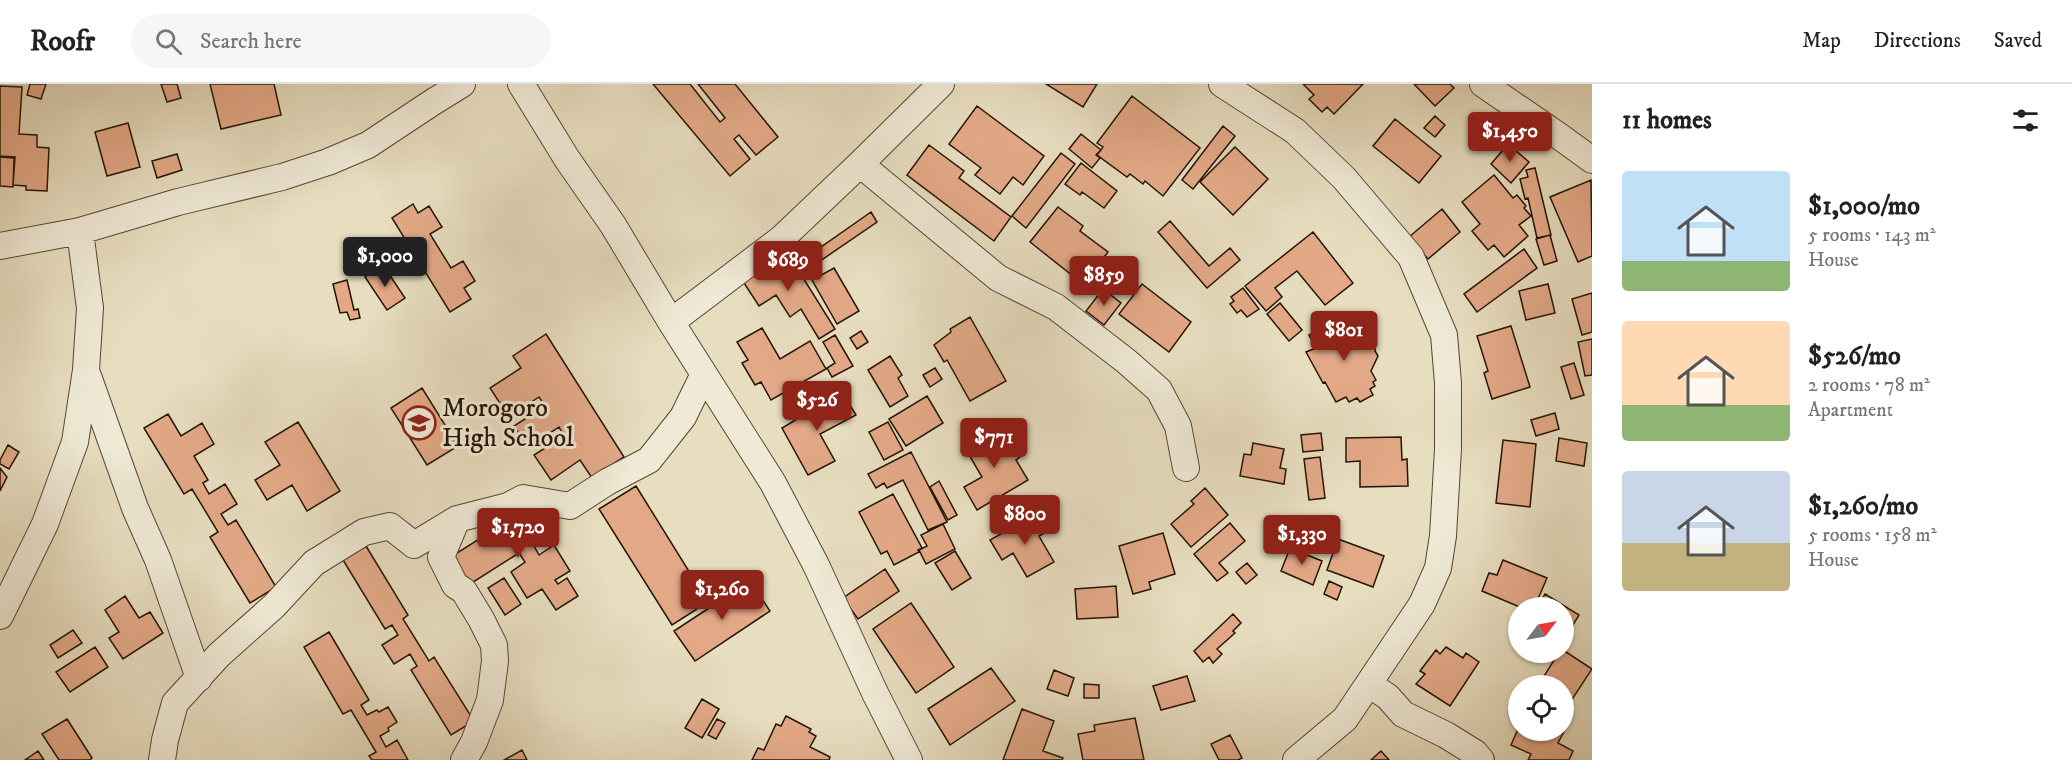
<!DOCTYPE html>
<html lang="en">
<head>
<meta charset="utf-8">
<style>
	body { margin:0; font-family:"IM FELL DW Pica",serif; background:#f6f6f6; color:#222; height:100vh; display:flex; flex-direction:column; font-size:22px; white-space:nowrap }
	* { box-sizing:border-box; margin:0 }
	p { font-size:20px; color:#767676 }
	.icon { flex:none; width:33px; height:33px; fill:none; stroke:currentColor; stroke-width:2; stroke-linecap:round; stroke-linejoin:round }
	.map { position:relative; flex:1; overflow:hidden }
	.drawer { display:flex; flex-direction:column; background:#fff; width:480px }
	.drawer>* { flex:none }
	.needle { width:39px; rotate:58deg }
	.fabs { position:absolute; left:1508px; top:513px; display:grid; gap:12px }
	.fabs a { display:grid; place-items:center; width:66px; height:66px; border-radius:50%; background:#fff; box-shadow:0 2px 4px #0004; font-size:30px }
	.price { position:absolute; translate:-50% -51px; padding:0 14px; border-radius:6px; background:#8f2418; color:#fff; font-size:20px; line-height:39px; filter:drop-shadow(0 2px 3px #0008) }
	.price::after { content:''; position:absolute; left:50%; top:36px; width:18px; height:14px; margin-left:-9px; background:inherit; clip-path:polygon(0 0,100% 0,50% 100%) }
	.price.selected { background:#222; color:#fff }
	ul { padding:0; list-style:none }
	li { display:flex; align-items:center; gap:18px; height:150px; padding:0 30px }
	li span { display:grid; place-items:center; flex:none; width:168px; height:120px; border-radius:6px; color:#555 }
	li>.icon { margin-inline-start:auto }
	span .icon { width:72px; height:72px; fill:#fffc; stroke-width:1 }
	li b { font-size:26px }
	h2 { display:flex; justify-content:space-between; align-items:center; height:72px; padding:0 30px; font-size:26px }
	header { display:flex; align-items:center; gap:36px; box-sizing:border-box; height:84px; padding:0 30px; background:#fff; border-bottom:2px solid #e0e0e0 }
	header strong { font-size:28px }
	nav { display:flex; gap:33px; margin-inline-start:auto; font-size:21px }
	.search { width:420px; height:54px; background:#f6f6f6; display:flex; align-items:center; gap:15px; box-sizing:border-box; padding:0 21px; border-radius:33px; color:#767676; font-size:22px }
	main { display:flex; flex:1; min-height:0 }
	.map>svg:first-child { display:block }
</style>
</head>
<body>
<header>
<strong>Roofr</strong>
<div class="search"><svg class="icon" aria-label="search" viewBox="0 0 24 24"><circle cx="10" cy="10" r="6"/><path d="M15 15l6 6"/></svg>Search here</div>
<nav><a>Map</a><a>Directions</a><a>Saved</a></nav>
</header>
<main>
<div class="map">
<svg width="1592" height="676" viewBox="0 0 1592 676">
	<rect width="100%" height="100%" fill="#e7ddbf"/>
	<filter id="stains"><feTurbulence type="fractalNoise" baseFrequency=".00333" numOctaves="4"/><feColorMatrix values="0 0 0 0 .2 0 0 0 0 .09 0 0 0 0 .02 0 0 0 .5 -.17"/></filter>
	<radialGradient id="worn" r=".72"><stop offset=".6" stop-color="#630" stop-opacity="0"/><stop offset="1" stop-color="#630" stop-opacity=".3"/></radialGradient>
	<path fill="#e3a987" stroke="#241304" stroke-width="1.5" d="M30,0H46L41,15L27,11Z
		M161,0H177L181,14L167,18Z
		M210,0H274L281,31L221,45Z
		M653,0H690L720,38L725,34L698,0H735L778,53L756,71L739,51L734,55L750,75L730,92Z
		M1046,0H1097L1083,23Z
		M1303,0H1363L1334,30L1327,23L1322,28L1309,15L1314,11Z
		M1414,0H1450L1454,4L1435,22Z
		M0,2L22,3L19,50L37,51V63L49,64L47,107L26,106V102L13,101L15,73L0,72Z
		M1132,12L1200,64L1163,112L1145,97L1143,100L1130,90L1127,93L1097,71L1103,63L1097,59Z
		M977,22L1044,72L1023,101L1013,93L1000,110L975,91L981,84L949,60Z
		M1435,32L1445,41L1435,53L1424,44Z
		M1395,35L1441,72L1419,99L1373,62Z
		M128,39L140,83L107,92L95,48Z
		M1223,42L1235,52L1193,105L1182,96Z
		M1081,50L1101,66L1096,71L1100,74L1092,84L1069,65Z
		M1508,60L1529,78L1511,99L1491,80Z
		M929,61L964,87L959,94L1011,133L994,157L907,91Z
		M1235,63L1268,95L1233,131L1200,98Z
		M1061,69L1075,80L1026,144L1012,132Z
		M177,70L182,86L157,94L152,77Z
		M0,73L14,74L13,103L0,102Z
		M1081,79L1117,107L1104,124L1082,108L1080,111L1065,100Z
		M1535,84L1551,151L1537,154L1528,114L1525,115L1520,95L1528,93L1526,86Z
		M1494,91L1513,114L1517,111L1526,122L1524,124L1531,132L1519,141L1528,152L1504,173L1494,161L1488,166L1472,147L1480,140L1462,118Z
		M1591,96L1592,172L1578,178L1550,113Z
		M413,120L418,129L429,122L442,143L430,150L451,184L463,177L475,197L464,204L471,215L450,228L392,134Z
		M1058,123L1083,142L1080,147L1108,168L1083,200L1030,158Z
		M1442,125L1460,148L1428,175L1409,153Z
		M871,128L877,138L807,186L801,177Z
		M1170,137L1209,182L1230,164L1240,176L1207,204L1158,148Z
		M1313,148L1353,199L1325,221L1297,187L1275,204L1282,213L1266,227L1245,202Z
		M1550,151L1557,177L1544,181L1536,155Z
		M1524,165L1537,184L1477,228L1464,210Z
		M787,168L835,245L819,255L801,225L790,233L776,211L759,222L742,196Z
		M383,181L405,214L387,226L365,193Z
		M834,184L859,227L837,240L812,196Z
		M347,196L354,226L358,225L360,234L350,236L347,228L340,229L333,200Z
		M1142,200L1191,238L1169,268L1119,230Z
		M1548,200L1555,229L1526,236L1519,207Z
		M1243,204L1259,225L1247,233L1241,226L1237,229L1230,220L1234,217L1231,213Z
		M1103,205L1121,219L1104,241L1086,227Z
		M1592,209V248L1582,251L1572,215Z
		M1280,219L1302,246L1289,257L1267,230Z
		M970,233L1006,297L970,317L947,276L944,278L934,261L951,248L950,245Z
		M1338,236L1343,244L1348,242L1353,250L1357,248L1371,253L1375,261V267L1378,272L1371,287L1376,296L1373,298L1375,302L1370,305L1373,311L1360,318L1357,314L1349,318L1346,313L1336,318L1325,298L1323,299L1306,268L1316,264L1309,251Z
		M1511,242L1530,303L1492,315L1484,289L1488,287L1477,252Z
		M762,244L780,275L810,257L826,285L771,316L761,298L755,301L742,279L748,276L737,258Z
		M861,247L868,258L857,265L850,254Z
		M546,250L624,373L592,394L580,376L551,396L534,371L564,352L559,343L528,363L514,342L545,322L539,313L509,333L490,304L521,284L513,272Z
		M835,251L853,282L832,293L827,284L835,279L823,258Z
		M1592,255V291L1585,292L1578,258Z
		M890,272L902,291L898,294L908,312L890,323L868,286Z
		M1574,279L1584,311L1571,315L1561,283Z
		M935,284L942,295L930,303L923,291Z
		M422,304L458,362L427,381L391,324Z
		M842,308L856,331L820,350L835,377L808,391L782,344Z
		M927,312L943,339L906,362L889,335Z
		M1555,329L1559,345L1536,352L1531,336Z
		M168,330L181,352L202,339L214,360L194,372L208,396L203,399L209,410L225,400L237,420L221,430L228,441L236,436L276,503L250,519L210,453L218,448L192,405L184,410L144,344Z
		M298,338L340,407L307,427L292,401L267,416L255,396L280,381L265,358Z
		M888,338L903,366L884,376L869,348Z
		M998,345L1006,358L1011,356L1021,372L1016,376L1028,396L977,426L964,403L982,393L965,364Z
		M1321,349L1323,366L1303,368L1301,351Z
		M1401,353L1402,376L1407,375L1408,402L1360,403V377L1346,378V354Z
		M1559,354L1587,359L1584,382L1556,377Z
		M1503,356L1536,360L1530,423L1496,419Z
		M1253,359L1284,365L1280,384L1286,385L1284,400L1240,392L1244,370L1251,371Z
		M8,361L19,368L9,385L0,380V376Z
		M911,368L947,438L928,446L903,396L887,404L884,399L876,404L868,390Z
		M1320,373L1325,414L1309,416L1304,375Z
		M0,384L7,393L0,407Z
		M939,397L957,431L948,436L930,403Z
		M636,402L708,518L672,541L599,425Z
		M1205,404L1228,431L1191,463L1171,440L1194,420L1191,417Z
		M893,410L922,464L918,466L919,468L894,481L887,467L881,470L859,428Z
		M530,423L547,451L533,460L539,471L554,461L570,487L555,496L558,500L567,494L578,512L556,526L542,505L527,514L511,488L525,478L519,469L467,502L449,474Z
		M1037,430L1047,448L1039,452L1054,478L1027,493L1013,469L1002,476L990,456Z
		M1230,439L1245,457L1219,479L1228,489L1217,497L1194,470Z
		M943,440L955,465L926,480L919,466L927,462L921,451Z
		M1163,449L1175,490L1149,498L1151,505L1133,510L1119,462Z
		M1338,455L1384,472L1373,503L1327,486Z
		M366,462L408,531L403,535L429,577L434,573L474,637L451,651L411,586L417,582L410,570L394,580L382,561L398,551L392,541L385,545L343,476Z
		M1290,464L1322,477L1313,501L1281,487Z
		M955,467L971,494L952,506L935,479Z
		M1503,476L1547,494L1534,524H1522L1482,507L1489,489L1497,491Z
		M1247,479L1257,491L1246,500L1236,488Z
		M885,485L899,507L858,535L843,514Z
		M504,494L521,520L505,531L488,504Z
		M750,497L770,527L695,577L674,547Z
		M1329,497L1342,503L1337,516L1324,510Z
		M1116,502L1118,533L1077,535L1075,505Z
		M1545,510L1579,531L1573,541L1563,535V524H1537Z
		M125,512L139,534L150,528L163,549L123,575L109,554L119,548L105,526Z
		M911,519L954,583L916,609L873,545Z
		M1233,530L1241,539L1233,547L1235,549L1217,565L1222,570L1213,579L1209,573L1203,578L1194,567Z
		M73,546L82,559L58,574L50,561Z
		M329,548L369,616L361,621L367,631L377,626L379,628L388,623L397,638L388,644L389,647L380,652L386,663L397,656L408,676H372L369,672L376,668L351,626L343,630L304,563Z
		M95,563L108,583L70,608L56,588Z
		M1446,563L1463,574L1466,569L1479,578L1450,622L1416,600L1425,590L1420,587L1436,566L1440,570Z
		M1563,566L1592,585L1571,617L1563,612V602H1548L1541,597L1559,568H1563Z
		M991,584L1015,617L950,661L928,625Z
		M1054,586L1074,594L1068,612L1047,605Z
		M1187,592L1195,617L1161,626L1153,602Z
		M1084,600L1099,601V614H1084Z
		M702,615L719,625L702,654L685,644Z
		M1022,625L1054,637L1043,667L1063,674L1062,676H1003Z
		M1563,630L1571,634L1558,659L1573,667L1569,676H1528L1531,670L1511,661L1518,645L1563,646Z
		M786,632L811,645L809,648L816,652L810,663L830,673L829,676H752L758,664L764,666L776,640L781,642Z
		M1135,634L1144,676H1083L1078,650L1095,647L1094,641Z
		M67,635L92,674L90,676H59L42,650Z
		M717,635L725,639L716,655L708,651Z
		M1230,651L1242,674L1238,676H1219L1211,660Z
		M522,666L527,676H504Z
		M38,667L44,676H25Z
		M1381,667L1389,676H1371Z"/>
	<g fill="none" stroke-linecap="round" stroke-linejoin="round">
		<defs>
			<path id="minor" d="M521,0L567,75L613,141L671,238L773,399L816,481L875,609L909,676
				M1222,0L1295,47L1344,94L1411,173L1444,251L1448,299V365L1443,452L1438,484L1422,520L1345,635L1296,676
				M1483,0L1559,52L1592,76
				M860,80L998,194L1056,223L1126,277L1159,306L1178,342L1186,384
				M0,162L80,147L178,118L282,93L328,78L368,61L433,18L462,0
				M671,238L781,155L860,80L941,0
				M88,292L135,424L158,476L199,594
				M457,435L441,473L455,501L464,507L481,535L494,561L495,577L490,616L474,658L464,676
				M0,532L45,440L75,358L86,286L90,224L80,147
				M1369,600L1388,613L1403,630L1446,651L1475,669L1481,676
				M162,676L165,656L175,619L219,571L274,522L314,479L364,448L390,442L414,461L457,435L508,422L523,414L570,422L607,398L649,376L683,333L704,290"/>
		</defs>
		<use href="#minor" stroke="#554633" stroke-width="28"/>
		<use href="#minor" stroke="#efe9d5" stroke-width="26"/>
	</g>
	<defs>
		<symbol id="school-ring" viewBox="-11 -11 22 22"><circle r="9.5" fill="#efe9d5" stroke="#8f2418" stroke-width="1.5"/><path d="M0-5L7-2L0 1L-7-2ZM-4 1L0 2.5L4 1V4Q0 6-4 4Z" fill="#8f2418"/></symbol>
	</defs>
	<g fill-rule="evenodd">
		<use href="#school-ring" x="400" y="320" width="38" height="38"/>
	</g>
	<g text-anchor="middle" dominant-baseline="central" stroke-width="6" stroke-linejoin="round" paint-order="stroke">
		<g font-size="26" fill="#241304" stroke="#efe9d5" text-anchor="start">
			<text x="442" y="324">Morogoro<tspan x="442" dy="30">High School</tspan></text>
		</g>
	</g>
	<rect width="100%" height="100%" filter="url(#stains)"/>
	<rect width="100%" height="100%" fill="url(#worn)"/>
</svg>
<div class="fabs">
<a><svg class="needle" viewBox="-14 -14 28 28"><path d="M0-13l5 13h-10z" fill="#e53935"/><path d="M0 13l5-13h-10z" fill="#767676"/></svg></a>
<a><svg class="icon" aria-label="locate" viewBox="0 0 24 24"><circle cx="12" cy="12" r="6"/><path d="M12 2v4M12 18v4M2 12h4M18 12h4"/></svg></a>
</div>
<b class="price" style="left:1510px;top:79px">$1,450</b>
<b class="price selected" style="left:385px;top:204px">$1,000</b>
<b class="price" style="left:788px;top:208px">$689</b>
<b class="price" style="left:1104px;top:223px">$859</b>
<b class="price" style="left:1344px;top:278px">$801</b>
<b class="price" style="left:817px;top:348px">$526</b>
<b class="price" style="left:994px;top:385px">$771</b>
<b class="price" style="left:1025px;top:462px">$800</b>
<b class="price" style="left:518px;top:475px">$1,720</b>
<b class="price" style="left:1302px;top:482px">$1,330</b>
<b class="price" style="left:722px;top:537px">$1,260</b>
</div>
<section class="drawer">
<h2>11 homes<svg class="icon" aria-label="filters" viewBox="0 0 24 24"><path d="M4 7h16M4 17h16"/><circle cx="9" cy="7" r="2"/><circle cx="15" cy="17" r="2"/></svg></h2>
<ul>
<li><span style="background:linear-gradient(#bfe0f5 75%,#8fb573 0)"><svg class="icon" aria-label="home" viewBox="0 0 24 24"><path d="M3 11l9-7 9 7M6 9v11h12V9"/></svg></span><div><b>$1,000/mo</b><p>5 rooms · 143 m²</p><p>House</p></div></li>
<li><span style="background:linear-gradient(#ffd9b3 70%,#8fb573 0)"><svg class="icon" aria-label="home" viewBox="0 0 24 24"><path d="M3 11l9-7 9 7M6 9v11h12V9"/></svg></span><div><b>$526/mo</b><p>2 rooms · 78 m²</p><p>Apartment</p></div></li>
<li><span style="background:linear-gradient(#c9d6e8 60%,#c2b280 0)"><svg class="icon" aria-label="home" viewBox="0 0 24 24"><path d="M3 11l9-7 9 7M6 9v11h12V9"/></svg></span><div><b>$1,260/mo</b><p>5 rooms · 158 m²</p><p>House</p></div></li>
</ul>
</section>
</main>
</body>
</html>
